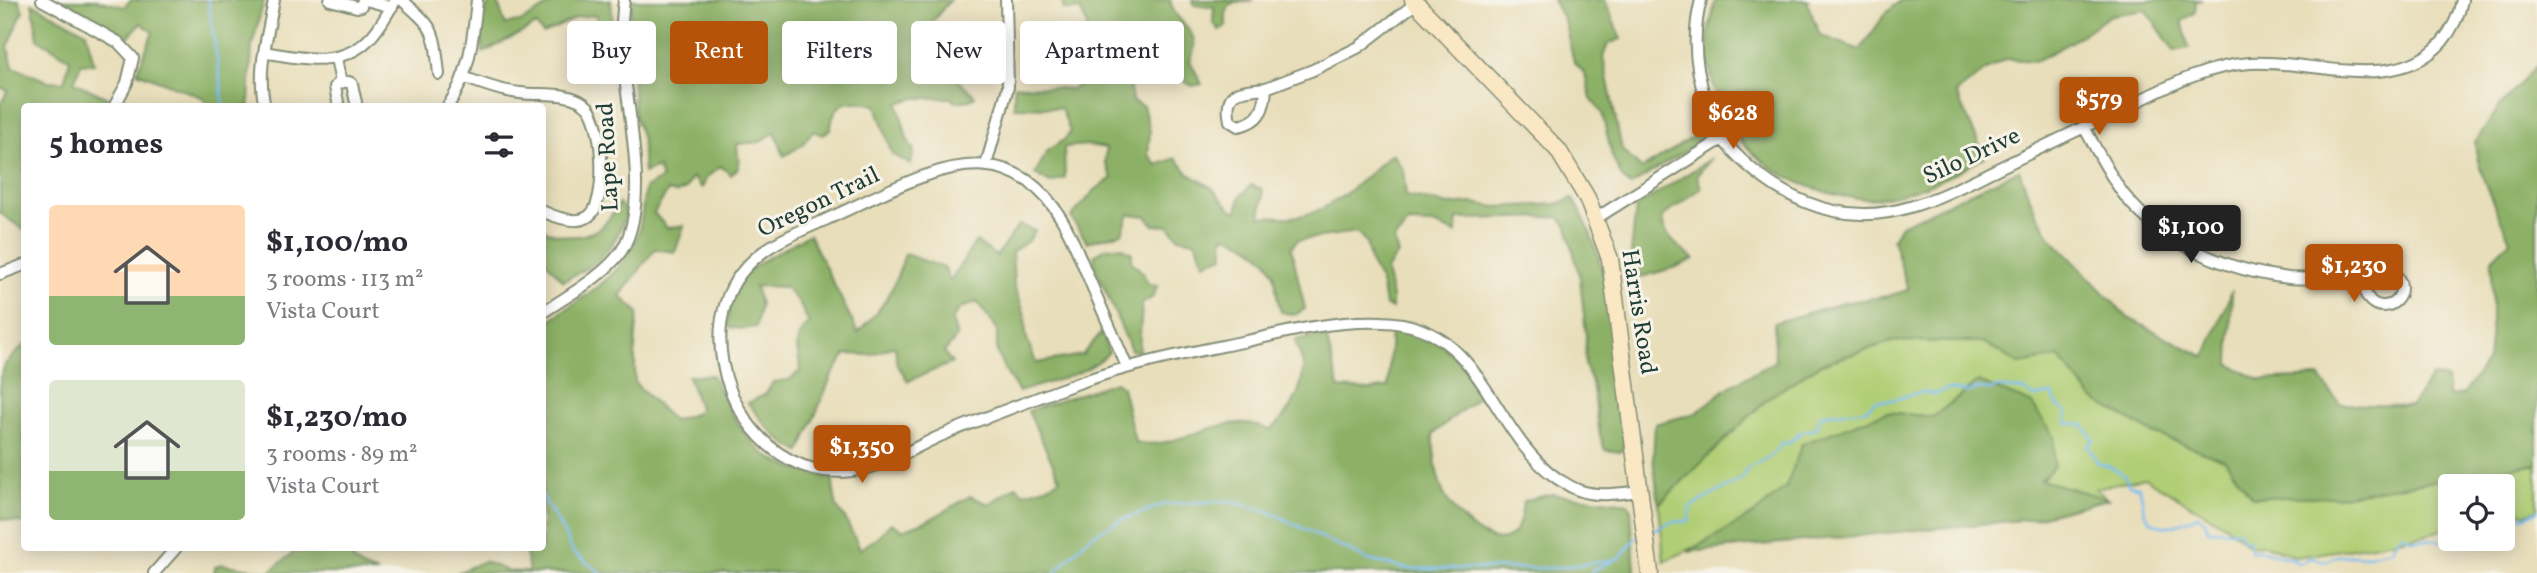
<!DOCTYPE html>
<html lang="en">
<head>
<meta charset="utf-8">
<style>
	body { margin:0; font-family:Vollkorn,serif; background:#f7f7f7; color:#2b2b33; height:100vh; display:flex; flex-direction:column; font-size:26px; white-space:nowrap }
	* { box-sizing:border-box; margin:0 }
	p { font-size:23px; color:#7c7c81 }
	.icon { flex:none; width:38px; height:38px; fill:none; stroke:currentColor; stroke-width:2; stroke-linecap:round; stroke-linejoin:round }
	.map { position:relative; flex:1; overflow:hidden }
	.sheet { position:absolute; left:21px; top:103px; width:525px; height:448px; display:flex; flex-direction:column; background:#fff; border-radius:7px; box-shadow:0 4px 18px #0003 }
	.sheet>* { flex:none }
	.guide { position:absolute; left:567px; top:21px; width:665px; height:63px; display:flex; gap:14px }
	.controls { position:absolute; left:2438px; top:474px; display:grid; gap:14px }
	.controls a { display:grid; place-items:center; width:77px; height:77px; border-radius:7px; background:#fff; box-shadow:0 4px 18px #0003; font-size:35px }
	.price { position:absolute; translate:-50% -60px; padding:0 16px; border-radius:7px; background:#b45309; color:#fff; font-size:23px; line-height:46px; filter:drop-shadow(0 2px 4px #0008) }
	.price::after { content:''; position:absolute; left:50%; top:42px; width:21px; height:16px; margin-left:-10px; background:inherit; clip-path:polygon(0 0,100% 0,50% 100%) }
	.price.active { background:#222; color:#fff }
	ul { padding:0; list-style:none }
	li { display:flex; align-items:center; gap:21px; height:175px; padding:0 28px }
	li span { display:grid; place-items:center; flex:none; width:196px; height:140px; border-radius:7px; color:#555 }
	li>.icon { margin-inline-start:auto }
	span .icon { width:84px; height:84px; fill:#fffc; stroke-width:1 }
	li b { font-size:30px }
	h2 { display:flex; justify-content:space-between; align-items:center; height:84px; padding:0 28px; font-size:30px }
	.tag { padding:0 24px; border-radius:7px; background:#fff; box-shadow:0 4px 18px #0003; font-size:24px; line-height:63px }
	.tag.active { background:#b45309; color:#fff }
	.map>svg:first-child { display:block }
</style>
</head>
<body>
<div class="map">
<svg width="2537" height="573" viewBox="0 0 2537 573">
	<rect width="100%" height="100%" fill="#f7f3e8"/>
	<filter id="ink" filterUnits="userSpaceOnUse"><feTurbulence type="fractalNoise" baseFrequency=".0143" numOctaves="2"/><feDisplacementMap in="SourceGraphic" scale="14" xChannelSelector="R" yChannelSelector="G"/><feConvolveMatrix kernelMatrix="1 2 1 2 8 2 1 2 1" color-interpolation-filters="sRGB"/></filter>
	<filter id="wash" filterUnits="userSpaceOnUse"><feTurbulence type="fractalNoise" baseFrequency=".00686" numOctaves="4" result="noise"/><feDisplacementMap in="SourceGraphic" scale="28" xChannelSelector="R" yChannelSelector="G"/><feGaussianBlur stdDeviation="1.57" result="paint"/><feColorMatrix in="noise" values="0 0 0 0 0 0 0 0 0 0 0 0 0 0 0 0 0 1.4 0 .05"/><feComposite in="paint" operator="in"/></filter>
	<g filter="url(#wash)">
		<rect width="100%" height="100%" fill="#e8deba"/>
		<path fill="#b0ce74" stroke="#688654" stroke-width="2" d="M1894,341L1983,342L2019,364L2059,357L2093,399L2153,433L2225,460L2252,497L2537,465V510L2525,514L2513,507H2505L2503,510L2502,486H2450V527L2428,534L2378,544L2297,557L2265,545L2250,546L2226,526L2145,478L2095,488L2108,499L2041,480L1978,382L1933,417L1887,412L1802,444C1797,457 1793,474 1786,486C1772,510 1691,550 1664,561L1659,504L1768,398L1821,364Z"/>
		<path fill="#8cb166" stroke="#56774d" stroke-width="2" d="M0,0H19L23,11L8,47L13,67L47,81L64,82L70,59L38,39L32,3L86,32L94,63L81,64L74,82L126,107H24V230L0,213V104L8,91L0,87Z
			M57,0H97L124,7L131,0H264L252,46L249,103L251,107H206L204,98L137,72L153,32L141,23L126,39Z
			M490,0L498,3L505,24L520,22L559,0H611L615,60C597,52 599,31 596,15L578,17L543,34L536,25L483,53L480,25Z
			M632,0H950L932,22L935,36L947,41C942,79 953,72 975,96L970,100L956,102L951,98H915L898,103L907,139L914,150L911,165L892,154L876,105C852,99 833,99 831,128L823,135L813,131L802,145L784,156L775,132L760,142L737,144L739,167L731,175L721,166L707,177L702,188L692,177L686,189L676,193L668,191L654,213L667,228L684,226L675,252L655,249L620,296L638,312L635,347V383L673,421L697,413L699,408L688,376L712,375C724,399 737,427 756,446C774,466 806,472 832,477L836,506L845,518L860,549L877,538L891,523L903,530L931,519L970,496L989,504L1016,486L1024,493L1046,487L1060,479L1028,411L1115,382L1122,387L1135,442C1170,451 1207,422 1244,423C1253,423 1263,428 1271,430C1289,413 1303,393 1303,367C1303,358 1297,348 1295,340L1320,335L1327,340L1339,388L1371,390L1388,387L1391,331C1398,331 1407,330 1414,331C1446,339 1465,368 1482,394L1433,434C1434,454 1436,481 1446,498C1469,535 1519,568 1523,501L1552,494L1628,503L1631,510L1635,573H457L484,561L508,571L529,572L525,548H542L543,325C577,299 621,280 637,237C642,224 643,203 645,188L662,178L657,167L644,173L642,140L634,113L631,51L636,36L630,21Z
			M1064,0H1170C1176,28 1205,28 1190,61L1202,84L1192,86L1175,75L1148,49L1135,56L1127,66L1132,101L1143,106L1150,131L1148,155L1157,165L1176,158L1188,173L1212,188L1230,208L1237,212L1240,197L1251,185L1262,189L1263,197L1260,217C1271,215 1281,218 1292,217C1332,214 1363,178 1392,153L1403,170L1406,196L1449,205L1473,203L1496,207L1557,204L1573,198C1617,271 1615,362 1625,445L1621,452L1605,450L1600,435L1592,382L1585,366L1586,335L1580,278L1567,226L1559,217L1457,219L1456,233L1433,224L1408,223L1394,240L1398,254L1386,270L1392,298V309L1385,305L1381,282L1371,264L1366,242L1357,232L1298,240L1291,247L1305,309L1295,315L1281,312C1276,299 1277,287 1274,274C1270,257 1239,236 1223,236L1224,256L1204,263L1196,241L1179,238L1169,226L1154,225L1146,216L1129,214L1122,233L1087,242L1071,217L1095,190L1112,178L1105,162L1106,148L1088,145L1064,147L1065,178L1050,183L1035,174L1048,150L1064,140L1070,132L1061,108L1014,107V85L1071,89L1088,81L1087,68L1071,49L1088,26L1080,10H1064L1062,2Z
			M1192,0H1253L1230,4L1226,14V26L1219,30L1213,22L1214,7L1194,5Z
			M1553,0H1605L1621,39L1608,44L1603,57L1622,150L1642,169L1702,131L1707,137L1630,186L1621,176L1612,156L1602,113L1591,99L1585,74L1574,62L1564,20Z
			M1716,0H1809L1807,2L1820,35L1860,50L1886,13L1901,0H2202L2196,1L2195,12L2182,21L2189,48L2174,51L2146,10L2111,15L2069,43L2036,61L2006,59L1986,70L1956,93L1985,157C1954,174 1922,191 1886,197C1861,202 1836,196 1813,188C1758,169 1721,131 1711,74C1710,65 1706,56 1707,47C1708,31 1712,15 1716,0Z
			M2537,65V464L2336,497H2252L2225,460L2153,433L2093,399L2059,357L2019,364L1983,342L1894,341L1821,364L1768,398L1659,504L1653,459L1655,424L1696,413L1727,388L1775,361L1774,323L1842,303L1888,296L1908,290L1893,239L1901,225L2019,170L2036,213L2053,240L2128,318L2205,357L2232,290L2229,364L2260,380L2319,377L2340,404L2411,406L2432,376L2447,379L2448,396L2463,394L2488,359L2492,320V259L2510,241C2497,209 2478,177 2475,142L2500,106Z
			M1712,158L1697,175L1701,188L1662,217C1662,236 1680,248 1694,259L1676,267L1638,278L1629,271L1636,207Z
			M619,203L627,213C610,255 603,260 563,281L543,258V229C562,239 591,240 606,222C611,217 615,210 619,203Z
			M1019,225L1035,231L1029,240L1012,252L1014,285L1025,315L1026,336L1036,363L1082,355L1101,333L1109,352C1087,376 1049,381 1019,392L1004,369L997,352V329L977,302L959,309L952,320L957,337L944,352L952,363L908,381L897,364L895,346L870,355L846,354L831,377L800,452C776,441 764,423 748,403L766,394L773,382L789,380L801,370C797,351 792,337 809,323L799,303L786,287L755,286L760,305L756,327L740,329L728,327C728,312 731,292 740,279C749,266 793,244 809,234L858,333C886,304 893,292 905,254L945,268L950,281L976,241L996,256Z
			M1122,247L1132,253L1131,261L1143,273L1148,284L1157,286L1153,297L1142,304L1139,352L1131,350L1095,267L1094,255L1106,248Z
			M24,345V523L0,519V377L6,363Z
			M1978,382L2031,403L2054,436V466L2041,480L2108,499L2032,519L1688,552L1757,512L1786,487L1802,444L1887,412L1933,417Z
			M295,548H361L352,560L364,568L378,573H214L215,567L221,564L269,572L293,553Z"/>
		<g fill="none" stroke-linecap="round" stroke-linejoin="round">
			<path stroke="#7cbdf1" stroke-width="2.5" d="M208,0L224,107
				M542,496L559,524L573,552L601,573
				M2502,522L2506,521L2511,511L2518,509L2521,518L2537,511
				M1653,530L1671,522L1689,521L1690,507L1743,478L1748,468L1766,459L1778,449L1781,443H1789L1801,432L1815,429L1821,415L1867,409L1875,401L1892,400L1921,392L1935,394L1948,389L1969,392L1977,389L1991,390L1996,387L2024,390L2034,397L2053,394L2057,405L2066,412L2067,423L2083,425L2094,440L2088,446L2098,463C2112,468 2124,470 2129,485L2139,487C2143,497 2142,509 2146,515C2157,536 2183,522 2198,516L2205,521L2209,530L2239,531L2242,539L2249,540L2251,552C2268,548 2277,558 2292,558L2297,563L2304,562L2308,558L2328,561C2341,550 2355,560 2369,555C2378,552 2382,552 2392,550L2397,539L2403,534L2412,540L2427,539L2443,542L2450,533
				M1619,559L1637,537
				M1055,573L1089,537L1121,520L1165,504L1229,501L1270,512L1368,560L1408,569L1556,568L1619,559
				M1592,573V570L1613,561"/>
		</g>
	</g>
	<g filter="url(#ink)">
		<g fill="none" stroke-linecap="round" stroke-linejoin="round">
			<defs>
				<path id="street" d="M42,0L118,42L133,58L127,83L114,107
					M330,0L357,7L361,6L363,0
					M366,0L392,7
					M402,0C436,30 434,29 439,74
					M264,52C298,58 340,68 368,40C380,29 387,13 396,0
					M336,58L341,83
					M463,77C482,84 501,91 520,93C541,96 572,90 588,107C603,124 608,202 589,216C577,225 555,217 542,211
					M1266,88L1313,70L1359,47L1416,3
					M1266,88C1265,109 1260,122 1238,126L1230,121C1223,89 1240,91 1266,88Z
					M265,107C256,70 268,36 274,0
					M339,107L335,87C338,82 348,80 352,84L357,107
					M447,107C470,76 473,37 477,0
					M2084,127C2097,150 2109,175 2125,196C2164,244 2228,271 2289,278C2315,280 2342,276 2369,278
					M1722,139C1769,194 1836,230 1910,207C1940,198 1968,183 1997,169C2041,148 2086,126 2130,105C2169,86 2206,66 2250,63C2310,59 2396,95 2442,42C2452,30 2459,16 2462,0
					M986,165L1008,87L1006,0
					M1595,219L1722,139C1700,95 1688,49 1701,0
					M2365 288a18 18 0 1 1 36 0a18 18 0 1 1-36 0Z
					M0,274L24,265
					M542,313C567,296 606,275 622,250C652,201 625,104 622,48C621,32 622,16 624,0
					M1127,367C1115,338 1102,310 1090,281C1074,244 1062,206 1028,181C1017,174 1002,167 988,166C941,160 879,196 836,215C813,226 787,235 767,249C747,263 733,279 726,302C701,379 762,482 851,471C882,468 910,450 938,437C956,429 974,422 993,415C1038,398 1084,379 1130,367C1168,356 1208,349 1247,341C1290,331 1337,320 1382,322C1484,324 1488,431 1558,479C1565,483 1573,489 1581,491C1599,497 1622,493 1640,491
					M154,573L176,548"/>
				<path id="secondary" d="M1413,0L1558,150L1587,198L1610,259L1650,573"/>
			</defs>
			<use href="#street" stroke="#848e77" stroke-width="14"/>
			<use href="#secondary" stroke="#848e77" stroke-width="19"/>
			<use href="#street" stroke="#fff" stroke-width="10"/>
			<use href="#secondary" stroke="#fae7c3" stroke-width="16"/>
		</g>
	</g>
	<g text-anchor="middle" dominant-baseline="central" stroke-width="6" stroke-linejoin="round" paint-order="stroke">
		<g font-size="24" fill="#1f3d34" stroke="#f7f3e8">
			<text transform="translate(609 157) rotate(-93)">Lape Road</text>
			<text transform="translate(1972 157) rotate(-25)">Silo Drive</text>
			<text transform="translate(819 203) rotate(-26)">Oregon Trail</text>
			<text transform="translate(1638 312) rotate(81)">Harris Road</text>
		</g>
	</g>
</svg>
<div class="controls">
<a><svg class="icon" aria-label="locate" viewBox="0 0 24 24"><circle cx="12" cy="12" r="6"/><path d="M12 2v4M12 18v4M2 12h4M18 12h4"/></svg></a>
</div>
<b class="price" style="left:2099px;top:137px">$579</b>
<b class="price" style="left:1733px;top:151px">$628</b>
<b class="price active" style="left:2191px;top:265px">$1,100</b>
<b class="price" style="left:2354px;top:304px">$1,230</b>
<b class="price" style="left:862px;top:485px">$1,350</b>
<div class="guide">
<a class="tag">Buy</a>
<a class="tag active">Rent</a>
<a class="tag">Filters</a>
<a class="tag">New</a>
<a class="tag">Apartment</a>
</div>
<section class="sheet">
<h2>5 homes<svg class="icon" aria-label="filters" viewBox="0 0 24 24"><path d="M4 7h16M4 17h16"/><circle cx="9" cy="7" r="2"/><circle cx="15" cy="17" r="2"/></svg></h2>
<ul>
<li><span style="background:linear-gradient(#ffd9b3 65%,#8fb573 0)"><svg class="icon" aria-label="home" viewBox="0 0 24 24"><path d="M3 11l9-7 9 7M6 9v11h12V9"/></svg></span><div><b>$1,100/mo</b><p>3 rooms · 113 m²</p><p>Vista Court</p></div></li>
<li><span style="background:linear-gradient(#dfe7d0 65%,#8fb573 0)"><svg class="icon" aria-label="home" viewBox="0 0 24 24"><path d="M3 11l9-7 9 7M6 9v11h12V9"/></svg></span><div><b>$1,230/mo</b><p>3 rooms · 89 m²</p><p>Vista Court</p></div></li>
</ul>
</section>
</div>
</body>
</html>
